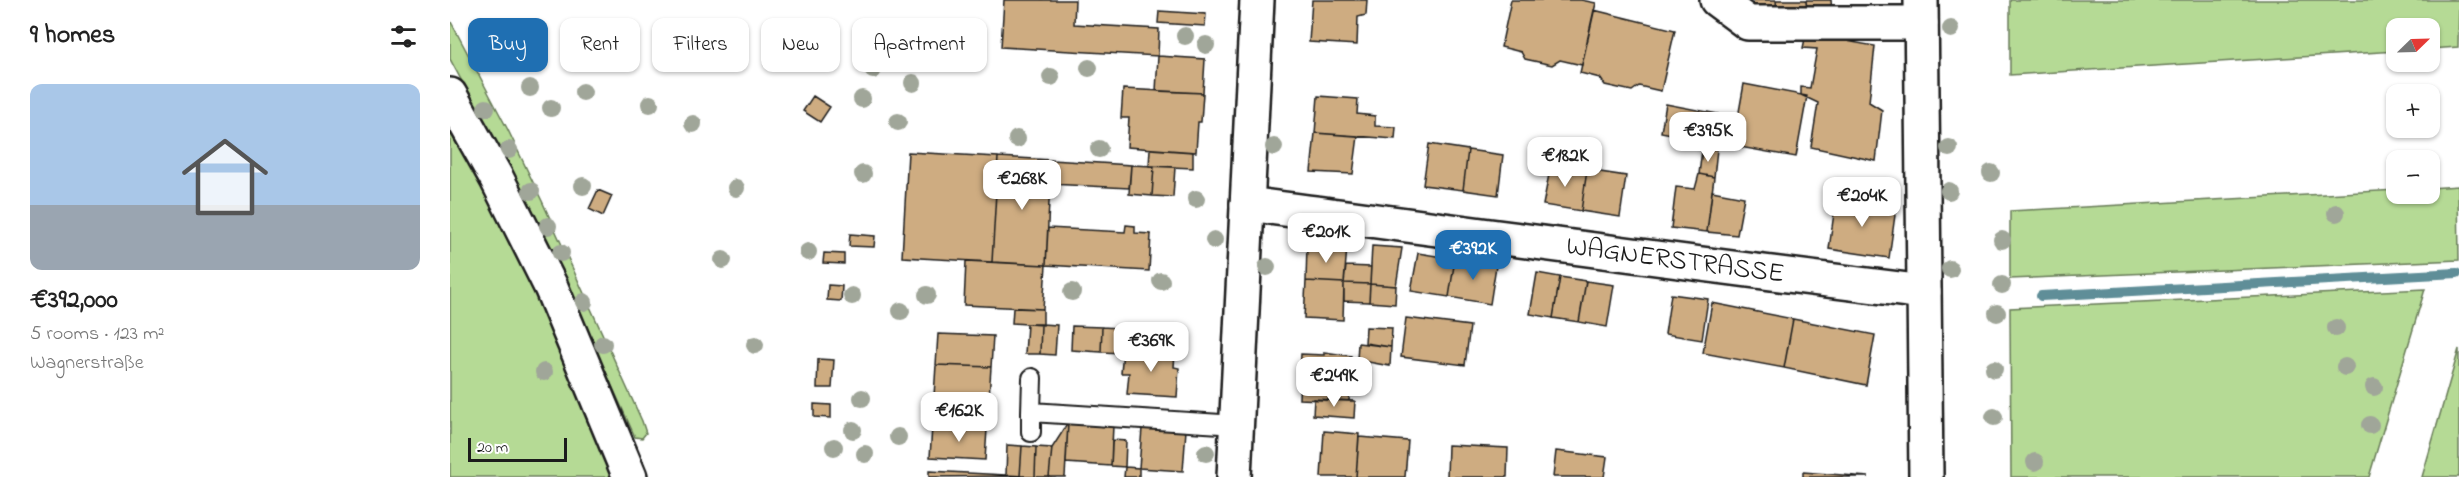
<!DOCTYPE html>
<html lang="en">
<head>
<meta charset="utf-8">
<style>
	body { margin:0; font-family:"Indie Flower",sans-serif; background:#f6f6f6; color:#222; height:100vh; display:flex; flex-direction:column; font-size:22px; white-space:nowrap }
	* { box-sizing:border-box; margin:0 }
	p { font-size:20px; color:#767676 }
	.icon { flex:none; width:33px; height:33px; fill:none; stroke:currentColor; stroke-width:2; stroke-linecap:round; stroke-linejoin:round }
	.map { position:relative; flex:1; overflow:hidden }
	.side { display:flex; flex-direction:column; background:#fff; width:450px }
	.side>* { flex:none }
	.hud { position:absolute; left:18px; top:18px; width:570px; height:54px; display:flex; gap:12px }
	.needle { width:39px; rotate:67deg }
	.controls { position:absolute; left:1936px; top:18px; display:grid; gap:12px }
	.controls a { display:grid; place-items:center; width:54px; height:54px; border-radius:12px; background:#fff; box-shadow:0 2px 4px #0004; font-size:30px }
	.scale { position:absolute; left:18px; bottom:15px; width:99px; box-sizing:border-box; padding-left:6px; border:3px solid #1c1c1c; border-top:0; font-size:16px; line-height:21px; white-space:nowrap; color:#1c1c1c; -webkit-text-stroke:4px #fff; paint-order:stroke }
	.price { position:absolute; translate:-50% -51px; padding:0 14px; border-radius:12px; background:#fff; color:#222; font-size:20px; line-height:39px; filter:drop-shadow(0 2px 3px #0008) }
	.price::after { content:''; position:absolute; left:50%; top:36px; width:18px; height:14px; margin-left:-9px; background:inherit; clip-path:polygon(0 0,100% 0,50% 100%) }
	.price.active { background:#1f6fb2; color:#fff }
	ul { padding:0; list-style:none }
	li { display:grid; align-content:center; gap:12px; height:318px; padding:0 30px }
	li+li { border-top:2px solid #e0e0e0 }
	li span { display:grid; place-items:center; height:186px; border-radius:12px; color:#555 }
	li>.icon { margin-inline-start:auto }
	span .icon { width:108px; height:108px; fill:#fffc; stroke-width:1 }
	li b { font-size:26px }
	h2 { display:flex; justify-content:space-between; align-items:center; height:72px; padding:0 30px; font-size:26px }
	.chip { padding:0 21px; border-radius:12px; background:#fff; box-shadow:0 2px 4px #0004; font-size:21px; line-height:54px }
	.chip.active { background:#1f6fb2; color:#fff }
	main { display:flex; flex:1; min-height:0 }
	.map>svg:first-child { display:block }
</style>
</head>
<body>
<main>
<section class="side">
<h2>9 homes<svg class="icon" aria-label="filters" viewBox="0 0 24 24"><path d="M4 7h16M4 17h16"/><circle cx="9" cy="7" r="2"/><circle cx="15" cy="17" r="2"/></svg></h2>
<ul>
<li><span style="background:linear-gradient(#a9c7e8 65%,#9aa5b1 0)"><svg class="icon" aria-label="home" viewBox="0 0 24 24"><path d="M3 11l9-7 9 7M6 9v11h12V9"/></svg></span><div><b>€392,000</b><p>5 rooms · 123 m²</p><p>Wagnerstraße</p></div></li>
</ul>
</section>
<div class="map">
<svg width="2009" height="477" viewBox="0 0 2009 477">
	<rect width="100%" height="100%" fill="#fff"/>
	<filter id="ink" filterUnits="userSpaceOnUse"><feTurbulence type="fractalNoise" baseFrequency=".0167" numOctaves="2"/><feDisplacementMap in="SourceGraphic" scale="12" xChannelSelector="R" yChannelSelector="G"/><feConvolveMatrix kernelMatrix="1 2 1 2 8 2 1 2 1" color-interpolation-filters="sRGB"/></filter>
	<g filter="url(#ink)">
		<path fill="#b5da95" stroke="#687b58" stroke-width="1.5" d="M1560,0H2009L2008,47L1980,49V28H1947V51L1560,75Z
			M0,20L58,130L92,201L192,421L196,433L192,438L185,437L94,235L0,59Z
			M0,129L46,213L96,317L162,477H0Z
			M2008,186L2009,260L1560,279V211L1947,190V194H1980V188Z
			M1975,289L1919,477H1561L1560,308Z
			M2009,349V477H1972Z"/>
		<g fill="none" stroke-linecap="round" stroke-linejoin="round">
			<path stroke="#5f8e98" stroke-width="10" d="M1591,296L2007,273"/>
		</g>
		<path fill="#ceac81" stroke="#1c1c1c" stroke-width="1.5" d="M554,0H625L624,24L709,29L708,56L551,47Z
			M862,0H917L916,15L908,17L907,45L859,42Z
			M1061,0H1131L1146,3L1132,65L1110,60L1102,65L1075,59L1071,52L1051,47Z
			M1304,0H1326L1327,13L1300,14Z
			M1326,0H1356L1357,13H1327Z
			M1356,0H1381L1382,13H1357Z
			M1144,10L1225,30L1211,91L1189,86L1182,91L1155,85L1150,78L1130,73Z
			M709,11L756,14L755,26L708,23Z
			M1356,34L1425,46L1419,102L1432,110L1426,161L1361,147L1368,103L1351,95V87L1360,88L1367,49L1353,48Z
			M708,56L755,59L753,93L706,91Z
			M1294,84L1357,96L1346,157L1262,142L1266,119L1287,123Z
			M673,89L753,93L751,122H748L746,152L677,147L679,118H671Z
			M363,96L380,107L370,122L353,111Z
			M868,96L908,99L907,114L925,116V126L946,127L945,139L865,133Z
			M1216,104L1268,114L1262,142L1211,132Z
			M865,133L908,136L903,174L861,172Z
			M979,144L1018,150L1013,190L973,185Z
			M700,149L743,152V168L699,166Z
			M1267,149L1264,177L1249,174L1252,150Z
			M1018,150L1053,155L1048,195L1013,190Z
			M458,152L548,157L542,262L452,257Z
			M548,157L601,160L596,265L542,262Z
			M601,160L681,165L679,188L600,184Z
			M1101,164L1137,170L1131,211L1093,205Z
			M681,165L704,166L702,196L679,194Z
			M704,166L725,167L723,197L702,196Z
			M1137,170L1176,176L1170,217L1131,211Z
			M1249,174L1264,177L1257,232L1221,228L1226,187L1245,189Z
			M148,190L162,196L153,216L139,209Z
			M1262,191L1294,197L1287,235L1257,232Z
			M1386,199L1446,208L1439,258L1379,249Z
			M676,225L685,226V233L701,234L699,271L596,265L598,228L675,232Z
			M400,234L425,236L424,247L399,246Z
			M857,245L897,247L894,283L856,281Z
			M922,246L952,248L946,286L920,284Z
			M374,253L394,254V264L373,263Z
			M968,253L1005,259L999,297L961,291Z
			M1005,259L1046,266L1040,304L999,297Z
			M516,261L596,265L593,309L514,305Z
			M896,266L921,267L920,284L894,283Z
			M1087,273L1110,277L1103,318L1080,314Z
			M1110,277L1136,281L1129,322L1103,318Z
			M856,281L894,283L893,320L854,318Z
			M1136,281L1164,285L1157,327L1129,322Z
			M894,283L920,284L919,302L894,301Z
			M920,284L946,286L945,304L919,302Z
			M378,285L392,286L391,301L377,300Z
			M1221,294L1258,299L1252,340L1215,334Z
			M1262,303L1343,319L1334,368L1253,353Z
			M563,308L593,309V325L562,323Z
			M956,318L1020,326L1015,365L951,357Z
			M1343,319L1425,335L1416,385L1334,368Z
			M577,324H591L590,354H575Z
			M591,324L607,325L605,355L590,354Z
			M622,326L652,327L651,352L621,350Z
			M652,327L684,329L682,350H673V353L651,352Z
			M916,327L942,328L941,347L915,343Z
			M488,334L543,336L541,367L486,365Z
			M908,343L941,347L940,366L907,360Z
			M673,350L725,353L724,367L729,368L727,397L677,394L679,373H671Z
			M874,352L901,356L899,401L849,399L851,354L874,355Z
			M368,359L384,360L382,388H367Z
			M486,365L541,367L539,398L484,396Z
			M484,396L539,398L537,429L482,427Z
			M864,399L905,401L904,418L863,415Z
			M364,404L381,405V418L364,417Z
			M618,423L663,426L661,466L616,463Z
			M618,423L615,477H599L602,448Z
			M482,427L537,429L535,460L480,457Z
			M692,428L736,430L733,471L689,468Z
			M874,431L909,434L906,477H871Z
			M909,437L958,441L955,477H906Z
			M662,440L676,441L675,467L661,466Z
			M557,445L572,446L570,476L556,475Z
			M998,445L1058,448L1057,477H997Z
			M572,446L586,447L585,477L570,476Z
			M586,447L602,448L599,477H585Z
			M1106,451L1157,457L1154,477H1103Z
			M675,467L689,468V477H674Z
			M479,471L556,475L575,476L479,477Z
			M1353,472L1419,477H1353Z"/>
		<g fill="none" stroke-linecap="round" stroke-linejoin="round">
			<defs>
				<path id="service" d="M582,378L581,412L787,425
					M581,432V412"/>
				<g id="minor">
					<path d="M1267,0L1298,23H1471"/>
					<path d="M1471,0L1476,477"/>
					<path id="s1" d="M797,204C1023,233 1248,265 1474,292"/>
				</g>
				<path id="tertiary" d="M784,477L807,0"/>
				<path id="secondary" d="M0,95L47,179L101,287L180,477"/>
			</defs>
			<use href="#service" stroke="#1c1c1c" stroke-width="22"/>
			<use href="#minor" stroke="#1c1c1c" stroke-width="38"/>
			<use href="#tertiary" stroke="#1c1c1c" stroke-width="38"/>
			<use href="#secondary" stroke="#1c1c1c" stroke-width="38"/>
			<use href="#service" stroke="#fff" stroke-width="18"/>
			<use href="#minor" stroke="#fff" stroke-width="33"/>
			<use href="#tertiary" stroke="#fff" stroke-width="33"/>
			<use href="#secondary" stroke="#fff" stroke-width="33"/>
		</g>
		<g fill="#a0a699">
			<circle cx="1501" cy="29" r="9"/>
			<circle cx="735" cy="36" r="9"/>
			<circle cx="756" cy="45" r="9"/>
			<circle cx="439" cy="51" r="9"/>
			<circle cx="67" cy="54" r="9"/>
			<circle cx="639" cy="68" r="9"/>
			<circle cx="423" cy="70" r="9"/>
			<circle cx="601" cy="77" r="9"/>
			<circle cx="463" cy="83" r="9"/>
			<circle cx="80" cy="88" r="9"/>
			<circle cx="133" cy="92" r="9"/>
			<circle cx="412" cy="99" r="9"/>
			<circle cx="200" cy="104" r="9"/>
			<circle cx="36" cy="108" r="9"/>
			<circle cx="101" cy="108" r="9"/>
			<circle cx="448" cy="122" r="9"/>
			<circle cx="243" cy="124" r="9"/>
			<circle cx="567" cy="139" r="9"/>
			<circle cx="824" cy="147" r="9"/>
			<circle cx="1499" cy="148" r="9"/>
			<circle cx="649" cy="149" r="9"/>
			<circle cx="59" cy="150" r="9"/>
			<circle cx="1541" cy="173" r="9"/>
			<circle cx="413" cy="174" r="9"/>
			<circle cx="133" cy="186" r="9"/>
			<circle cx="286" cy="188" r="9"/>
			<circle cx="81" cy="191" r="9"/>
			<circle cx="1499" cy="191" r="9"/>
			<circle cx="746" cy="199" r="9"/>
			<circle cx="1886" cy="213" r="9"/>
			<circle cx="98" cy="226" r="9"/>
			<circle cx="764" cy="240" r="9"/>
			<circle cx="1552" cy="240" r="9"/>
			<circle cx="358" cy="252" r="9"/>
			<circle cx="111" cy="253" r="9"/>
			<circle cx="273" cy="260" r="9"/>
			<circle cx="817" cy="267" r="9"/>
			<circle cx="1500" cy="269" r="9"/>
			<circle cx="711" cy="281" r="9"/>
			<circle cx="1552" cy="285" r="9"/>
			<circle cx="622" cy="292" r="9"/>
			<circle cx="477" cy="295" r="9"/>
			<circle cx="402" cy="296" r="9"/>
			<circle cx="134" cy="302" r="9"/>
			<circle cx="451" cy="311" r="9"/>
			<circle cx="1547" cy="313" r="9"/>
			<circle cx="1886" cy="328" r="9"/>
			<circle cx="153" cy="344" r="9"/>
			<circle cx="305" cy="345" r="9"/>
			<circle cx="1895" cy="367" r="9"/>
			<circle cx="1544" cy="369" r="9"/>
			<circle cx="94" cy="372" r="9"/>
			<circle cx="1924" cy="387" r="9"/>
			<circle cx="412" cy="398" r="9"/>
			<circle cx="1544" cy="417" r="9"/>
			<circle cx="1920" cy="425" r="9"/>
			<circle cx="403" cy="430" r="9"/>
			<circle cx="448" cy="437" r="9"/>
			<circle cx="384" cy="447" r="9"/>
			<circle cx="756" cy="453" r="9"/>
			<circle cx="415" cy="454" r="9"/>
			<circle cx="1585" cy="462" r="9"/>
		</g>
	</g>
	<g text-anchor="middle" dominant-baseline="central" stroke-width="4.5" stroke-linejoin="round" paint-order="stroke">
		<g font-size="27" fill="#1c1c1c" stroke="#fff">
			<text stroke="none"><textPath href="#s1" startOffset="432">WAGNERSTRASSE</textPath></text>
		</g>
	</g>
</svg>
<div class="controls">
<a><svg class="needle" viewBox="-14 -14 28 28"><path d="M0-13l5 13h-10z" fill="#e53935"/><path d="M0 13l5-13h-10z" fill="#767676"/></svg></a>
<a>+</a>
<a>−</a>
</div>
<div class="scale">20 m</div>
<b class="price" style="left:1258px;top:163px">€395K</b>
<b class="price" style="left:1115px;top:188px">€182K</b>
<b class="price" style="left:572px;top:211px">€268K</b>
<b class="price" style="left:1412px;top:228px">€204K</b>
<b class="price" style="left:876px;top:264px">€201K</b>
<b class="price active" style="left:1023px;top:281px">€392K</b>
<b class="price" style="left:701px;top:373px">€369K</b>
<b class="price" style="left:884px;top:408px">€249K</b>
<b class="price" style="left:509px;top:443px">€162K</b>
<div class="hud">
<a class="chip active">Buy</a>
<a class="chip">Rent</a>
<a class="chip">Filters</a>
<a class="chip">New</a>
<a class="chip">Apartment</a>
</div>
</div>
</main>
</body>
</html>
